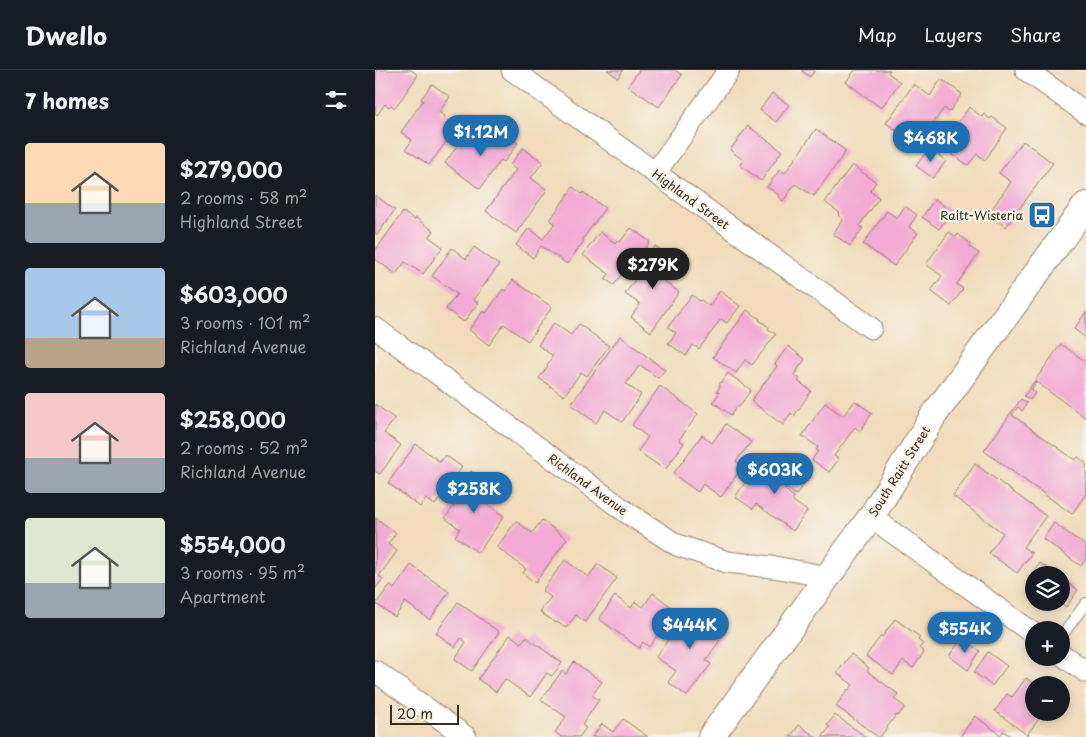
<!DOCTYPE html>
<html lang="en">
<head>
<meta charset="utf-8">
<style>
	body { margin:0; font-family:"Playpen Sans",sans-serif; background:#242831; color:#f1f3f6; height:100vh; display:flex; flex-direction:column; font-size:19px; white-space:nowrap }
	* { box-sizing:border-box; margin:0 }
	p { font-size:16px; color:#9ea1a6 }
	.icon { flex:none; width:28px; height:28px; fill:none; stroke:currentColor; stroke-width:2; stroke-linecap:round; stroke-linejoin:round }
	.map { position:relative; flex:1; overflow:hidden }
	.panel { display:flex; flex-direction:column; background:#171b24; width:375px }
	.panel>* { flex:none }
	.tools { position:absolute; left:650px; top:496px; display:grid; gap:10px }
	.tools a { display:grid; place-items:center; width:45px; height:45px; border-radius:50%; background:#171b24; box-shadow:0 2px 12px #0003; font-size:25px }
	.scale { position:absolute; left:15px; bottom:12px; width:69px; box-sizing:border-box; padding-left:5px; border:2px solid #3b2a1e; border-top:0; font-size:14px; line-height:18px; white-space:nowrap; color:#3b2a1e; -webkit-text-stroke:4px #f7f3e8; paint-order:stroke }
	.price { position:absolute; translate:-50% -42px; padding:0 11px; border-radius:18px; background:#1f6fb2; color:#fff; font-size:16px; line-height:32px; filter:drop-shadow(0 1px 2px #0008) }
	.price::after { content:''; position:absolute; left:50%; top:30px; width:15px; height:11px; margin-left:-8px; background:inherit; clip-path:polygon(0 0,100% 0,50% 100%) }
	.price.selected { background:#222; color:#fff }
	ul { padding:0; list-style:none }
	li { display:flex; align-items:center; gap:15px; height:125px; padding:0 25px }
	li span { display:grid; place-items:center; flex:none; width:140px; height:100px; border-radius:5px; color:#555 }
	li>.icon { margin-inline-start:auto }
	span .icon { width:60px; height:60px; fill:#fffc; stroke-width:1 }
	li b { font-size:21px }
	h2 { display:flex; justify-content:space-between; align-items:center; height:60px; padding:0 25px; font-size:21px }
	header { display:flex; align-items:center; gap:30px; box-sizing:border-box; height:70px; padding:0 25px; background:#171b24; border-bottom:1px solid #363941 }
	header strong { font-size:24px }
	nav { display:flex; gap:28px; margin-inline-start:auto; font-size:18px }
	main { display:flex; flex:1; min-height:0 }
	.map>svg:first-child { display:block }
</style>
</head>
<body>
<header>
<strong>Dwello</strong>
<nav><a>Map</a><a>Layers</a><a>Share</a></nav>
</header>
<main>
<section class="panel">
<h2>7 homes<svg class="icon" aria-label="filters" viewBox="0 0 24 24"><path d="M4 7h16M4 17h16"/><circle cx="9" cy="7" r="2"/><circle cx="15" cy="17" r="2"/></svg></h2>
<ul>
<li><span style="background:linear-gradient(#ffd9b3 60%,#9aa5b1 0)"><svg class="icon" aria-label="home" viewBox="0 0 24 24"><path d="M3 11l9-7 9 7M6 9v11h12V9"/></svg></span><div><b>$279,000</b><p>2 rooms · 58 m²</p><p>Highland Street</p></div></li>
<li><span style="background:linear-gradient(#a9c7e8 70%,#b9a48a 0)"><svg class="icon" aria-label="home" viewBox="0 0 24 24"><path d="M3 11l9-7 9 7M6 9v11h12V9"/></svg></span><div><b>$603,000</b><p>3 rooms · 101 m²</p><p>Richland Avenue</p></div></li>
<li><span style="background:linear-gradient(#f6c9c9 65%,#9aa5b1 0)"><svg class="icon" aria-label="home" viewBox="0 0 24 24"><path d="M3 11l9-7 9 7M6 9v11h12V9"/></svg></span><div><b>$258,000</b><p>2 rooms · 52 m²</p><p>Richland Avenue</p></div></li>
<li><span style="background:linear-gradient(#dfe7d0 65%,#9aa5b1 0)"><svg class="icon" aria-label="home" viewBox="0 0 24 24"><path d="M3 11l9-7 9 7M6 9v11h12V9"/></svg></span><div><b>$554,000</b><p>3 rooms · 95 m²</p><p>Apartment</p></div></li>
</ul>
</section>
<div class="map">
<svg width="711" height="667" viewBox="0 0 711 667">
	<rect width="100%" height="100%" fill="#f7f3e8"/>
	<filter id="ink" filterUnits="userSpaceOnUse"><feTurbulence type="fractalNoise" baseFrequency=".02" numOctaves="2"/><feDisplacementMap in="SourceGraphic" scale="10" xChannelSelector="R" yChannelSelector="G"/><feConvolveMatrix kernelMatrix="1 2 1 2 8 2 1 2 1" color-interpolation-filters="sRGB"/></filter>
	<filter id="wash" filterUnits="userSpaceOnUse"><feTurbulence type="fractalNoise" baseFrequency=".0096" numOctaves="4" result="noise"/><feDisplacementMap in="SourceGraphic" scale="20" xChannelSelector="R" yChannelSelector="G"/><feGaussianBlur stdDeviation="1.12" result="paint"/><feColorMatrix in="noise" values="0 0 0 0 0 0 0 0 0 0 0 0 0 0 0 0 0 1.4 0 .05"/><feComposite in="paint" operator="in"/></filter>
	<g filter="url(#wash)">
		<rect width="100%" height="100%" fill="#f1dbbb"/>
		<g id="blocks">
			<path fill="#f2abd4" d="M1,0H36L43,5L20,38L16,35L14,37L10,34L2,45L0,43Z
				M232,0H248L243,8Z
				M264,0H300L307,5L284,37L253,16Z
				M426,0H440L435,7Z
				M480,0H515L513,3L525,12L506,38L471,12Z
				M566,9L587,24L574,42L569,38L540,78L528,69L529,66L511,53L539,14L555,26Z
				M57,14L75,27L64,42L70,46L69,48L82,57L54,95L31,79L37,70L26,62L48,31L46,29Z
				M397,23L414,35L401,52L385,40Z
				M594,37L607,47L609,44L615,49L617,47L632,58L610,90L602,84L593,95L576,84L585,72L575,64Z
				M373,56L407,81L386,111L365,95L368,90L355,80Z
				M122,58L143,73L129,92L126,90L105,119L70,93L89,67L103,77L105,74L109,76Z
				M441,59L471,81L439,126L420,114L408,131L403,127L404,125L392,117L405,99L410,103Z
				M648,71L678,93L631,157L613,144L636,112L624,103Z
				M148,78L168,92L156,108L172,120L141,163L111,141L141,100L135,95Z
				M554,78L571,91L558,108L541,96Z
				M477,95L501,112L495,121L504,128L484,156L488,158L475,176L458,164L468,149L463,145L465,143L450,132Z
				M198,117L207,124L208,122L230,138L207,170L209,171L192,194L166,176L158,188L141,175L154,158L168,169L180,153L175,150Z
				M0,125L20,140L2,165L0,163Z
				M560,129L577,142L564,159L547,147Z
				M530,136L542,145L534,157L543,163L519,196L488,174L512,141L522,148Z
				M28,142L40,150L41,148L59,161L54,167L68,177L48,204L30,192L21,204L0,189V181Z
				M256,158L275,172L263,189L260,186L239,215L230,209L234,204L208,185L225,162L240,173L242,170L245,172Z
				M574,162L581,167L583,164L596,174L594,177L604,183L582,214L588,219L576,236L556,221L567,206L551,194Z
				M280,176L301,191L289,207L292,209L290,212L304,222L276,262L256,247L265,234L250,224L271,194L268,192Z
				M99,177L124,195L98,230L103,233L89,252L71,239L82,224L57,206L77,178L91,189Z
				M138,210L177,237L153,271L129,254L114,275L94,260L108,241L111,243L128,219L130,221Z
				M345,221L365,236L352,253L346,249L324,279L318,275L311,286L293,273L301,263L293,257L317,225L325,231L326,230L334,236Z
				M372,240L385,249L384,250L394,257L393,259L401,264L377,295L370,290L361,303L338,287Z
				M711,242V268L699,259Z
				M179,253L196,265L204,254L234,276L212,306L206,302L189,326L164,308L173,296L172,295L178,286L163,275Z
				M245,266L290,300L283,308L265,295L251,314L266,325L247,352L230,340L221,353L196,334Z
				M686,274L711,292V348L661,312L656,320L660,323L655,330L649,326Z
				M413,276L430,289L419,305L425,309L423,311L436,321L419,346L416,343L408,355L376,331L402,296L400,294Z
				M353,303L376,320L364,337L362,336L356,345L338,332L344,323L342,321L345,316L344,315Z
				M285,316L323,344L304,370L309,373L290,400L263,381L273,367L257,355Z
				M646,329L652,333L647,341L643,337L637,345L700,390L703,387L711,393V424L697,444L609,381Z
				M480,331L497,343L485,361L480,357L459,386L464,389L454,402L437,390L443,381L441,380L443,377L427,366L450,333L468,346Z
				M0,334L20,349L9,363L26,375L5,404L0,401Z
				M351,354L376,372L361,391L368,396L346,427L328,414L323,422L298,404L327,365L337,373Z
				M41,374L65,392L70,385L87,397L60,435L51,429L45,437L13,413Z
				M600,394L671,446L648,477L657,483L642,503L614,483L628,463L578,426Z
				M402,396L412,404L416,398L432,409L421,425L410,417L409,419L419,427L417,430L432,441L418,461L381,434L378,439L360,427L380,399L393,409Z
				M96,401L115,415L105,429L129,446L103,483L80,466L85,459L70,448L88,424L82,420Z
				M1,448L21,463L13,474L22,481L4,506L8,509L0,519Z
				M167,450L192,469L160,513L148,503L151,499L122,477L141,451L157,463Z
				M679,453L711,476V489L706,496L668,469Z
				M190,490L213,507L223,494L242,508L210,552L201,545L191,558L182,552L181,553L165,542L176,527L167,521Z
				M665,493L681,505H659V513L653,509Z
				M36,495L74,522L55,550L30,532L20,547L1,534L15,515L19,519Z
				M686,508L703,520L691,537L686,533Z
				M278,523L298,538L286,555L289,557L274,577L268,572L264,578L224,549L240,526L256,538L260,532L268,537Z
				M83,532L124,562L97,601L80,589L91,572L86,568L80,577L61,563Z
				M311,538L324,547L326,545L350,563L331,590L336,594L312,626L293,612L301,601L281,587L295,567L291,565Z
				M520,549L545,567L543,570L548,574L544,578L549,582L538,598L528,591L518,605L491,586L506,566L507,567Z
				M135,565L146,573L151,567L187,593L177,606L172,603L155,627L130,609L121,622L103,609Z
				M587,568L605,581L593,600L574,586Z
				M613,582L632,596L617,616L599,602Z
				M476,584L494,598L492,601L523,624L519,629L530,637L523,646L521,645L505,667H503L461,636L473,619L474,620L478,615L462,603Z
				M199,592L227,612L217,625L224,630L207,655L211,658L204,667H186L180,662L191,647L166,630L187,601L191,604Z
				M651,608L659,614V642H663L661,645L665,647L652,665L620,641L632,624L637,627Z
				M460,645L491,667H447L455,657L452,655Z
				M600,646L626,665L628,661L637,667H585Z
				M248,649L273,667H217L227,654L238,662Z
				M424,655L441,667H415Z"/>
		</g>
	</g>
	<g filter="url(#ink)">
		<use href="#blocks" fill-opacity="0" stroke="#96826c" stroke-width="1"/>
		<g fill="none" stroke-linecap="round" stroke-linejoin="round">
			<defs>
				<path id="service" d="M686,567L711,533"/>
				<path id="minor" d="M137,0L496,258
					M651,0L711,43
					M280,103L354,0
					M0,258L254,444L302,475L352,492L405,498L453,507
					M496,447L659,564
					M686,584L711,602
					M0,601L91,667"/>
				<path id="tertiary" d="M336,667L496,447L559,345L711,135"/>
			</defs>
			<use href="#service" stroke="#96826c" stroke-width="12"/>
			<use href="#minor" stroke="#96826c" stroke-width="23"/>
			<use href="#tertiary" stroke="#96826c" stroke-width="28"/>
			<use href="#service" stroke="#fff" stroke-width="10"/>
			<use href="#minor" stroke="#fff" stroke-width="21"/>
			<use href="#tertiary" stroke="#fff" stroke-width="26"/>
		</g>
	</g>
	<defs>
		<symbol id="bus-square" viewBox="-11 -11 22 22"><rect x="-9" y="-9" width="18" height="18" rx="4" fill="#1f6fb2" stroke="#f7f3e8"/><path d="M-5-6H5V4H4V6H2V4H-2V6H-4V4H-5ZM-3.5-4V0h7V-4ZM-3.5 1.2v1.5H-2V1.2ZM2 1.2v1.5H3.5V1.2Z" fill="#fff"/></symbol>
	</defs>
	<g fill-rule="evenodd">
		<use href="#bus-square" x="651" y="129" width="32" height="32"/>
	</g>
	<g text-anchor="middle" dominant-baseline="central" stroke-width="4.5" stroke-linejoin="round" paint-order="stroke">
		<g font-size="12" fill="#3b2a1e" stroke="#f7f3e8">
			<text transform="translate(316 129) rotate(36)">Highland Street</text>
			<text transform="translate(524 401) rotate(-58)">South Raitt Street</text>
			<text transform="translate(213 414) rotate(36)">Richland Avenue</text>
		</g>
		<g font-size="12" fill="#3b2a1e" stroke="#f7f3e8" text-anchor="end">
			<text x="648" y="145">Raitt-Wisteria</text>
		</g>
	</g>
</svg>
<div class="tools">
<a><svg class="icon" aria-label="layers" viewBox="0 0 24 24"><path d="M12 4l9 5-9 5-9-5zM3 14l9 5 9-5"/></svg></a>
<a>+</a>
<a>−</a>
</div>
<div class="scale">20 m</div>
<b class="price" style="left:106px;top:87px">$1.12M</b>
<b class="price" style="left:556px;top:93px">$468K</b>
<b class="price selected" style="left:278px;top:220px">$279K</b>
<b class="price" style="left:400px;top:425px">$603K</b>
<b class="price" style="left:99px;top:444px">$258K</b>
<b class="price" style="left:315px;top:580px">$444K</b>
<b class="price" style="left:590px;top:584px">$554K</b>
</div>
</main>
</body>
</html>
